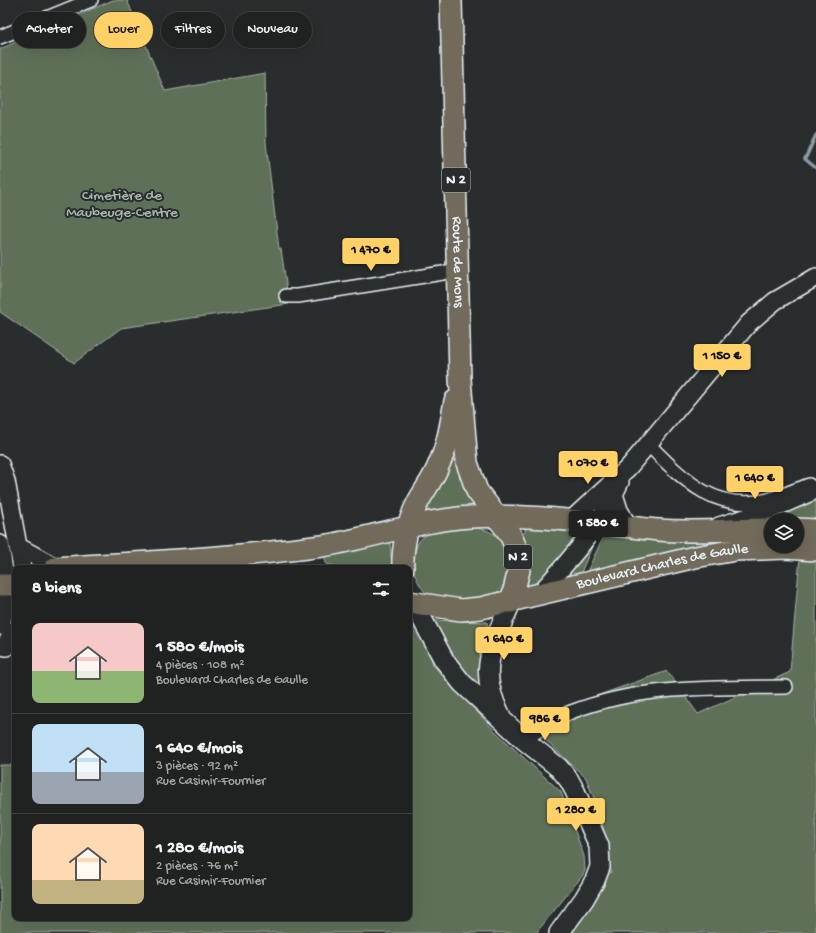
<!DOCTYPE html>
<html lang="fr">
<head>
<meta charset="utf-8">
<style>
	body { margin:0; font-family:"Gochi Hand",sans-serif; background:#282a2a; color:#f1f3f6; height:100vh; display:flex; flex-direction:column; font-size:15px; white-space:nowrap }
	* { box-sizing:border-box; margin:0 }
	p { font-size:13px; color:#a2a4a5 }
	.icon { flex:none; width:22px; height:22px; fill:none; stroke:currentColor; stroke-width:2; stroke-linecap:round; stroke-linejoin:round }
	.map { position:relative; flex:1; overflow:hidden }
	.sheet { position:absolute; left:12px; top:565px; width:400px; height:356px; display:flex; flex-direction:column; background:#202222; border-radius:8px; box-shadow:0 4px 16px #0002,0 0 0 1px #3d3f40 }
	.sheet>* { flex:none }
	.banner { position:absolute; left:12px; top:12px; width:400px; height:36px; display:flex; gap:8px }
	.tools { position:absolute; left:764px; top:513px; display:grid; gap:8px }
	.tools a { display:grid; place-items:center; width:40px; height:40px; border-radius:50%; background:#202222; box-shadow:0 4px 16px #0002,0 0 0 1px #3d3f40; font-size:20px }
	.price { position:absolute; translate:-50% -34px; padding:0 9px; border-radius:4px; background:#ffd166; color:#111; font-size:13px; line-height:26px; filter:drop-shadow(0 1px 2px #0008) }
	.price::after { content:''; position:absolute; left:50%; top:24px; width:12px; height:9px; margin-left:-6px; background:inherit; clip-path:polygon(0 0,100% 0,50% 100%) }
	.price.current { background:#222; color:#fff }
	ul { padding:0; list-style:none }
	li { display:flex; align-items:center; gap:12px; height:100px; padding:0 20px }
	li+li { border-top:1px solid #3d3f40 }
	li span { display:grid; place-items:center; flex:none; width:112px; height:80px; border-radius:8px; color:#555 }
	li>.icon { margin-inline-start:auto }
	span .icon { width:48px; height:48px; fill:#fffc; stroke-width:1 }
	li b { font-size:17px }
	h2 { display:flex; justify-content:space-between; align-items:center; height:48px; padding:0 20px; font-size:17px }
	.tag { padding:0 14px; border-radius:18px; background:#202222; box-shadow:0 4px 16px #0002,0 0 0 1px #3d3f40; font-size:14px; line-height:36px }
	.tag.current { background:#ffd166; color:#111 }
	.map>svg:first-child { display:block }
</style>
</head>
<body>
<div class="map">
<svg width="816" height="933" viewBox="0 0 816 933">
	<rect width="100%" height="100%" fill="#2a2d2e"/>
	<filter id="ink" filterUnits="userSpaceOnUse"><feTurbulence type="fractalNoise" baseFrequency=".025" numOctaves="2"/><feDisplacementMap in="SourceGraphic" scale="8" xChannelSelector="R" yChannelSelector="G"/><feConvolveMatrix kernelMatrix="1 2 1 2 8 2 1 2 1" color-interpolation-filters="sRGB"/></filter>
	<g filter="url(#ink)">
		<path fill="#5f7059" stroke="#a4b0a8" d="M113,0H127L165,91L265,73L266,143L279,249H281L289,304L121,328L74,363L0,312V49Z
			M455,441L479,508L429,513V508L424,505Z
			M816,495V526C789,517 774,519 747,525Z
			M525,525L582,530C573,545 543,587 526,588L528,563L522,534L525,532Z
			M474,527C481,529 488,530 494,534C510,547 515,586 492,595C468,605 454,601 429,597C417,583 410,571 415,552C416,548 418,541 422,538C432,529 460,528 474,527Z
			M598,533L579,577L567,573Z
			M605,533L761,538L585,576Z
			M390,542L392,568H343L326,564L324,553Z
			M800,557L816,558V933H562L589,892L611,872L601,817L586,778L540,735L534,718L667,671L698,714L790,672Z
			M409,619L426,632L433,665L496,732L561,792L584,856L585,870L583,875L536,933H0V765H15V918H409Z
			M432,620L487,622L488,630L484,650V693L455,669Z"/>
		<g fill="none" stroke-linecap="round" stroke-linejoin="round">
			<path stroke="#8c9aa6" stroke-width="3.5" d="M816,135L805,159L816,168"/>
			<defs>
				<path id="minor" d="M0,37L91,0
					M286,296H298L443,273L458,269
					M648,444C683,479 714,513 768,500C782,496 795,490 809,485
					M524,740C539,730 554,719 571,712C641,685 712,688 786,687"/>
				<path id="tertiary" d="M0,464L6,481L22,568
					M614,494L619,510L628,526
					M572,519L628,468L749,323L775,301L816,277
					M719,526L768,511L816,490
					M0,544L4,572
					M19,547L57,568
					M538,595C569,561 601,525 620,482"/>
				<path id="secondary" d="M414,604L444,660L462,683L524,740L559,768L569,780L575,791L599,846L600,867L595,880L584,899L559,933
					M0,625L6,601L4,572
					M6,646L15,631
					M500,714C476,669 494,644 511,602"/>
				<g id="primary">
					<path id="s1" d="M451,0L460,379L467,463L477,491L510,534L516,548L519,570L511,602"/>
					<path d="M797,529L816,530"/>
					<path d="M55,568C144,562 233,558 322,546C372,538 420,520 471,517C536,513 595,524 659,530C696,533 734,529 771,529"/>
					<path d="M403,568C402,547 408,521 418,502C425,489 434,478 439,464C448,445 451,422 455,401"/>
					<path d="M0,585H15"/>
					<path id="s2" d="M409,602L461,610L481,608L695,557L736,550L785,548L816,550"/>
				</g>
			</defs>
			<use href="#minor" stroke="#e8f1f8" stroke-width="16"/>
			<use href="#tertiary" stroke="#e8f1f8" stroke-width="20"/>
			<use href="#secondary" stroke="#e8f1f8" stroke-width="22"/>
			<use href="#primary" stroke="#e8f1f8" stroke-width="24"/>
			<use href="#minor" stroke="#2a2d2e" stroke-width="13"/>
			<use href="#tertiary" stroke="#2a2d2e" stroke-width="17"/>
			<use href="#secondary" stroke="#2a2d2e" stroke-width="19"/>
			<use href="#primary" stroke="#726b5a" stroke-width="21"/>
		</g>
	</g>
	<g text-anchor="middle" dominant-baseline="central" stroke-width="4" stroke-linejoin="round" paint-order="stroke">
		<g fill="#2a2d2e" stroke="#afb6bb" stroke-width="1">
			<rect x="442" y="168" width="28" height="24" rx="3"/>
			<rect x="504" y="545" width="28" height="24" rx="3"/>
		</g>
		<g font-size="14" font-weight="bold" fill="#e8f1f8">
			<text x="456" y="180">N 2</text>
			<text x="518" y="557">N 2</text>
		</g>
		<g font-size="15" fill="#aab7b0" stroke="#2a2d2e">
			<text x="122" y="196">Cimetière de<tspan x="122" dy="17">Maubeuge-Centre</tspan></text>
		</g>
		<g font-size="15" fill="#e8f1f8" stroke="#2a2d2e">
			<text stroke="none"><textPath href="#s1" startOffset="262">Route de Mons</textPath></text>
			<text stroke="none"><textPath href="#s2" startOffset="259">Boulevard Charles de Gaulle</textPath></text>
		</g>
	</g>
</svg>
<div class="tools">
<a><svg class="icon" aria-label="layers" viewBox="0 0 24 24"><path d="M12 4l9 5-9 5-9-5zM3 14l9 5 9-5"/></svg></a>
</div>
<b class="price" style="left:371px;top:272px">1 470 €</b>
<b class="price" style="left:722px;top:378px">1 150 €</b>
<b class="price" style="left:588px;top:485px">1 070 €</b>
<b class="price" style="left:755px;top:500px">1 640 €</b>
<b class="price current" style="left:598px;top:545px">1 580 €</b>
<b class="price" style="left:504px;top:661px">1 640 €</b>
<b class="price" style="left:545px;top:741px">986 €</b>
<b class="price" style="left:576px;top:832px">1 280 €</b>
<div class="banner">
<a class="tag">Acheter</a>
<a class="tag current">Louer</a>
<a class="tag">Filtres</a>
<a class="tag">Nouveau</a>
</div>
<section class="sheet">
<h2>8 biens<svg class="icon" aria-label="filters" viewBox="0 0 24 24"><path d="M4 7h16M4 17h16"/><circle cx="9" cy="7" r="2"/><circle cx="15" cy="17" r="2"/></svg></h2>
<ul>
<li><span style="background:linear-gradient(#f6c9c9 60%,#8fb573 0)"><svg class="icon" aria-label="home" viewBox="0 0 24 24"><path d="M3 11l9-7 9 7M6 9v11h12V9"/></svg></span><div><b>1 580 €/mois</b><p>4 pièces · 108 m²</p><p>Boulevard Charles de Gaulle</p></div></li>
<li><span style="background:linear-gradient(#bfe0f5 60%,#9aa5b1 0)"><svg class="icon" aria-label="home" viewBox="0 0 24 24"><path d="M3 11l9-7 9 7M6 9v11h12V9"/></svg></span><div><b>1 640 €/mois</b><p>3 pièces · 92 m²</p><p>Rue Casimir-Fournier</p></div></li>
<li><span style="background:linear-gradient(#ffd9b3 70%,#c2b280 0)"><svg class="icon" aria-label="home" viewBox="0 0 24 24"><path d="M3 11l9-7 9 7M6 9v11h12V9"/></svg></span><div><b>1 280 €/mois</b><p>2 pièces · 76 m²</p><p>Rue Casimir-Fournier</p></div></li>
</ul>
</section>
</div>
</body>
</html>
